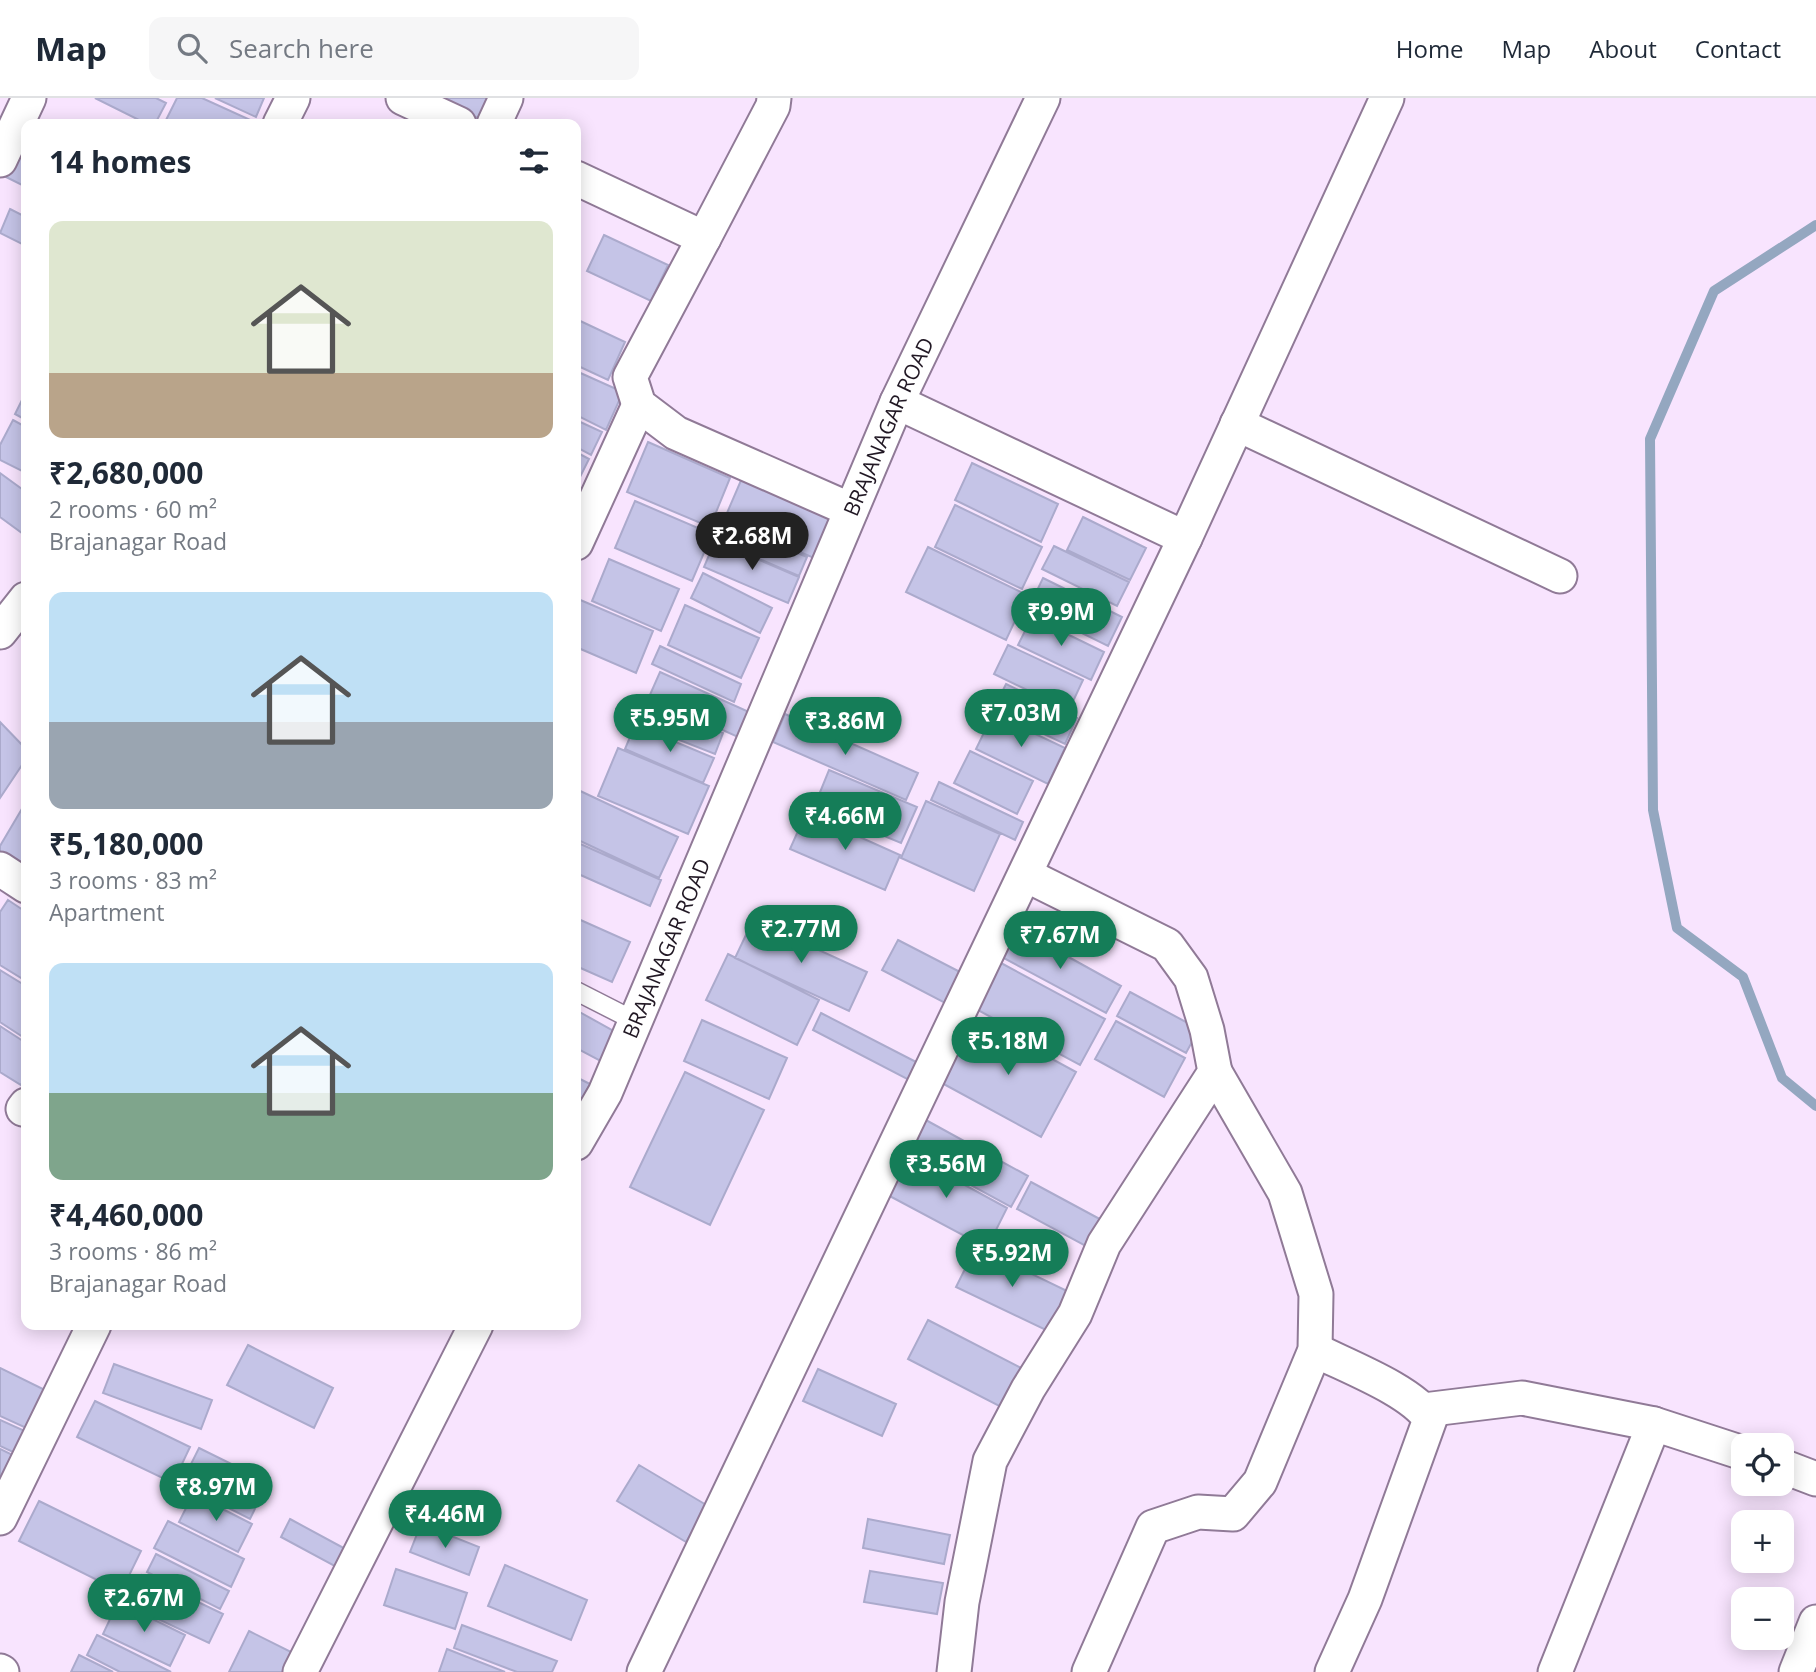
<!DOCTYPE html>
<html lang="en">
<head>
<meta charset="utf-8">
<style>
	body { margin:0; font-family:"Open Sans",sans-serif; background:#f6f6f7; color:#1f2937; height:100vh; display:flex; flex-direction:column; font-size:26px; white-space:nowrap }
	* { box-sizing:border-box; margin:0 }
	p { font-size:23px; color:#747a83 }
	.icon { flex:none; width:38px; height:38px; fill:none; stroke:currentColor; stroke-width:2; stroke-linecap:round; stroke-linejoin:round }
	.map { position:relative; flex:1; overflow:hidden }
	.details { position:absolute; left:21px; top:21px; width:560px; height:1211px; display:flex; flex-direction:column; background:#fff; border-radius:14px; box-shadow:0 4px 18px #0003 }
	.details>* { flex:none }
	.tools { position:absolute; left:1731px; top:1335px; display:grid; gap:14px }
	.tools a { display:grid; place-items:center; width:63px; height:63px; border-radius:14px; background:#fff; box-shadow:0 4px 18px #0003; font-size:35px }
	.price { position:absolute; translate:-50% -60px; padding:0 16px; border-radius:24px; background:#157d58; color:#fff; font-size:23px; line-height:46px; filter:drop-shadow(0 2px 4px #0008) }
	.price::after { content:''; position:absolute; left:50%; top:42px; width:21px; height:16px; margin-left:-10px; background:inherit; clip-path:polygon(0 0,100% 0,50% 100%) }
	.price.active { background:#222; color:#fff }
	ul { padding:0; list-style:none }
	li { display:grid; align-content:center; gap:14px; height:371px; padding:0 28px }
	li span { display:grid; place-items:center; height:217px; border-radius:14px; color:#555 }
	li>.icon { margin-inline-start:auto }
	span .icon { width:126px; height:126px; fill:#fffc; stroke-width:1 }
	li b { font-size:30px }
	h2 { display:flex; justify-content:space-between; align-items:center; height:84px; padding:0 28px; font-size:30px }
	header { display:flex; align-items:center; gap:42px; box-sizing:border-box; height:98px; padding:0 35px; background:#fff; border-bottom:2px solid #e0e1e3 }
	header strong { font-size:33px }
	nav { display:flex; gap:38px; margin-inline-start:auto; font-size:24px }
	.search { width:490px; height:63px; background:#f6f6f7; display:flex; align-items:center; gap:18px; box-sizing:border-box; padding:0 24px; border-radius:14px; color:#747a83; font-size:26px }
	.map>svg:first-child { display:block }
</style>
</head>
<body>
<header>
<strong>Map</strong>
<div class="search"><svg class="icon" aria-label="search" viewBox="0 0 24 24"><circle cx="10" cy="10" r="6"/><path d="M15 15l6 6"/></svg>Search here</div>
<nav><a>Home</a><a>Map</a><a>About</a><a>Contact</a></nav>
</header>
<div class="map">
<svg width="1816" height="1574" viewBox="0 0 1816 1574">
	<rect width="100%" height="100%" fill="#f8e4fe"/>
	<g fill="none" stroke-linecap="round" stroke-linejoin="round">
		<path stroke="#94a7c0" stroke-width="10" d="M1816,127L1714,193L1650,341L1653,712L1677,830L1743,879L1782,980L1816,1008"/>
	</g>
	<path fill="#c5c4e7" stroke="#abaacc" stroke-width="2" d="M95,0H156L166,5L155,26H147Z
		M177,0H202L259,26H164Z
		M215,0H264L256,19Z
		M433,0H498L487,24Z
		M26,40V89L6,79Z
		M10,111L26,119V148L0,135Z
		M604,137L668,167L651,203L587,173Z
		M576,221L625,244L608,282L576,267Z
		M576,273L623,294L606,332L576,317Z
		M26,294V322L15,316Z
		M13,322L26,329V375L0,362V347Z
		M576,322L602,334L591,357L576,349Z
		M648,344L730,380L710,429L627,394Z
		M576,354L589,361L579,381L576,379Z
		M972,365L1058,406L1041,444L955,402Z
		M0,375L26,394V438L0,419Z
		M742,380L832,418L814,460L724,422Z
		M635,403L712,436L692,483L615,450Z
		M955,407L1042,449L1022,491L935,449Z
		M1083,419L1146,450L1130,482L1067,452Z
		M723,424L807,459L799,478L715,442Z
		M715,443L799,479L788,505L704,469Z
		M1054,448L1129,484L1117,508L1042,471Z
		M928,449L1027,497L1006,542L906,494Z
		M609,461L679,491L661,533L592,503Z
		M703,475L772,510L760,535L691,500Z
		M1043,480L1122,519L1108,548L1029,509Z
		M578,501L653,533L636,575L576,549Z
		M685,507L759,540L741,580L668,547Z
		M1032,519L1104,554L1091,582L1018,547Z
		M1008,547L1083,582L1069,612L994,576Z
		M660,548L741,586L734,604L652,566Z
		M660,574L749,614L738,639L649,599Z
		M1006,586L1077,620L1065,646L993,612Z
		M655,608L723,635L715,656L646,629Z
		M785,616L918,675L906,702L773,644Z
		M993,616L1065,650L1048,686L976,651Z
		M0,624L26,651V661L0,700Z
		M635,627L714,660L703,685L625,651Z
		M618,650L709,688L688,736L598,698Z
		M970,653L1033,683L1017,716L954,685Z
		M829,672L917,709L901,745L814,709Z
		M939,684L1023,724L1015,742L931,702Z
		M576,691L678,739L659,780L576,741Z
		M926,703L1000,736L974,793L901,760Z
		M26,704V769L0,753V748Z
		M806,715L900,757L885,792L790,751Z
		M576,744L661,782L650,808L576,775Z
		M8,802L26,814V883L0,867V814Z
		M576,820L630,844L612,884L576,868Z
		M753,822L867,874L849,913L735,860Z
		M1016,830L1121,888L1106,915L1000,858Z
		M898,842L962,875L947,906L882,872Z
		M728,856L819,902L797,947L706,902Z
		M1001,865L1105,921L1080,967L976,911Z
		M0,872L26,888V941L0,924Z
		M1130,894L1199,931L1186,955L1117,918Z
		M576,912L626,940L610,968L576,950Z
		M821,915L920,966L911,983L813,932Z
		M975,919L1076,974L1041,1039L940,984Z
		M702,922L787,960L769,1001L684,963Z
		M1116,923L1185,960L1164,999L1095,961Z
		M0,928L26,945V978L21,987L0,974Z
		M685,974L764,1012L710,1127L630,1089Z
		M576,979L590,986L576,1015Z
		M924,1021L1028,1078L1011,1109L908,1053Z
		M906,1055L1007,1110L987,1150L884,1095Z
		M1031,1084L1109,1126L1095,1153L1017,1111Z
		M976,1149L1067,1193L1048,1233L956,1189Z
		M928,1222L1027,1273L1007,1312L908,1261Z
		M248,1247L333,1290L314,1330L227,1287Z
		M114,1266L212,1302L201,1331L103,1295Z
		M0,1270L53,1296L35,1334L0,1318Z
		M818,1271L896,1306L882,1338L803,1303Z
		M95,1303L190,1349L173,1385L77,1339Z
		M0,1322L38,1339L28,1361L0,1348Z
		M199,1350L268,1384L250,1421L181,1386Z
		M0,1351L23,1362L0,1388Z
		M639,1367L708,1408L686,1444L617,1403Z
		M193,1396L252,1426L238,1454L179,1424Z
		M39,1403L141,1453L121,1494L19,1443Z
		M290,1421L351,1454L342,1472L281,1439Z
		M868,1421L950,1437L944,1466L863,1450Z
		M168,1423L244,1461L231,1489L154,1450Z
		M421,1426L479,1449L469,1477L410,1454Z
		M156,1456L229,1493L220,1511L147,1474Z
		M505,1467L587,1502L571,1542L488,1508Z
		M396,1471L467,1495L455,1531L384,1507Z
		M870,1473L943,1485L937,1516L864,1504Z
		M142,1477L223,1516L209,1545L128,1507Z
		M118,1504L185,1537L170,1568L103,1536Z
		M462,1527L557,1563L552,1574H517L454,1550Z
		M249,1533L299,1558L291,1574H229Z
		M97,1537L171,1574H120L87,1557Z
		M447,1551L505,1574H439Z
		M79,1557L113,1574H71Z"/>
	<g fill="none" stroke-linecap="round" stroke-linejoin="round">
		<defs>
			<path id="service" d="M576,893L635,923"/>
			<g id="minor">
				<path d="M403,0L459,26"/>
				<path d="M280,26L293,0"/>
				<path d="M494,26L506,0"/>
				<path d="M0,62L29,0"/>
				<path d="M576,80L704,140L630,279L639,307L676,335L851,412"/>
				<path d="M704,140L773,8L774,0"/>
				<path d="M1237,326L1560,478"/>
				<path d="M1185,440L1387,0"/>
				<path d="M576,445L639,307"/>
				<path d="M0,534L26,501"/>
				<path d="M0,771L26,788"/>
				<path d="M23,1011L26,1007"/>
				<path id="s1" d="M576,1045L605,995L897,304L1043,0"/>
				<path d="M1315,1252C1346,1268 1411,1292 1430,1321L1365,1501L1332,1574"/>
				<path d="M1424,1312L1522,1300L1654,1326L1743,1355"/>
				<path d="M1782,1368L1816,1381"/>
				<path d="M0,1420L94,1227"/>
				<path d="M0,1573L2,1574"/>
				<path d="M300,1574L476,1227"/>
				<path d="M644,1574L1185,440L897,304"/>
				<path d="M954,1574L962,1504L990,1363L1028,1291L1075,1216L1104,1146L1215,974L1207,932L1191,880L1167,847L1026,777"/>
				<path d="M1089,1574L1153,1429L1198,1414L1233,1416L1260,1384L1315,1252L1316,1196L1285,1095L1215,974"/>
				<path d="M1555,1574L1654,1326"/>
				<path d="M1796,1574L1816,1524"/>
			</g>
		</defs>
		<use href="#service" stroke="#907a97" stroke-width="21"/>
		<use href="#minor" stroke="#907a97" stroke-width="37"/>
		<use href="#service" stroke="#fff" stroke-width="18"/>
		<use href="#minor" stroke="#fff" stroke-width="33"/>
	</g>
	<g text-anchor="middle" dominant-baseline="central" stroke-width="6" stroke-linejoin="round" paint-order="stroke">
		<g font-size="21" fill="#211824" stroke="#fff">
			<text stroke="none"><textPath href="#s1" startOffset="782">BRAJANAGAR ROAD</textPath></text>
			<text stroke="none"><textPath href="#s1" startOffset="215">BRAJANAGAR ROAD</textPath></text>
		</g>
	</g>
</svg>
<div class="tools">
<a><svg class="icon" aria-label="locate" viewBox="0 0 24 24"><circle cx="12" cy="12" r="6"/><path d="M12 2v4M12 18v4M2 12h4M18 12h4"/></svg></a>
<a>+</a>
<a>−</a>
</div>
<b class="price active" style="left:752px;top:474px">₹2.68M</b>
<b class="price" style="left:1061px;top:550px">₹9.9M</b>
<b class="price" style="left:1021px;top:651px">₹7.03M</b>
<b class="price" style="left:670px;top:656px">₹5.95M</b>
<b class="price" style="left:845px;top:659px">₹3.86M</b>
<b class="price" style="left:845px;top:754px">₹4.66M</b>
<b class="price" style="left:801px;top:867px">₹2.77M</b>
<b class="price" style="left:1060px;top:873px">₹7.67M</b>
<b class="price" style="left:1008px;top:979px">₹5.18M</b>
<b class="price" style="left:946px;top:1102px">₹3.56M</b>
<b class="price" style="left:1012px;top:1191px">₹5.92M</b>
<b class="price" style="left:216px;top:1425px">₹8.97M</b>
<b class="price" style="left:445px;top:1452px">₹4.46M</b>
<b class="price" style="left:144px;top:1536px">₹2.67M</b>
<section class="details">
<h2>14 homes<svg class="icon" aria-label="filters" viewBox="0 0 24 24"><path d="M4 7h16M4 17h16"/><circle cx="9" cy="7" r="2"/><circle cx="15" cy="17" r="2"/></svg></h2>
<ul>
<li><span style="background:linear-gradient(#dfe7d0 70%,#b9a48a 0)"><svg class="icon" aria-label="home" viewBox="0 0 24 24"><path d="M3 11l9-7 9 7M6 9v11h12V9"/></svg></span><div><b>₹2,680,000</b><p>2 rooms · 60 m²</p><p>Brajanagar Road</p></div></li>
<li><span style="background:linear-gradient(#bfe0f5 60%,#9aa5b1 0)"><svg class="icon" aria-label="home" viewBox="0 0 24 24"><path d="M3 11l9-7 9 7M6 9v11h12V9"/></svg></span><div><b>₹5,180,000</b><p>3 rooms · 83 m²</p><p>Apartment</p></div></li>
<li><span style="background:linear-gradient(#bfe0f5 60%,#7fa58c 0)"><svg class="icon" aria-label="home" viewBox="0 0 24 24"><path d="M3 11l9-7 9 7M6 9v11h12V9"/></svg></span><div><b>₹4,460,000</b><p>3 rooms · 86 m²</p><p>Brajanagar Road</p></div></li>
</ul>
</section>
</div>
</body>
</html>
